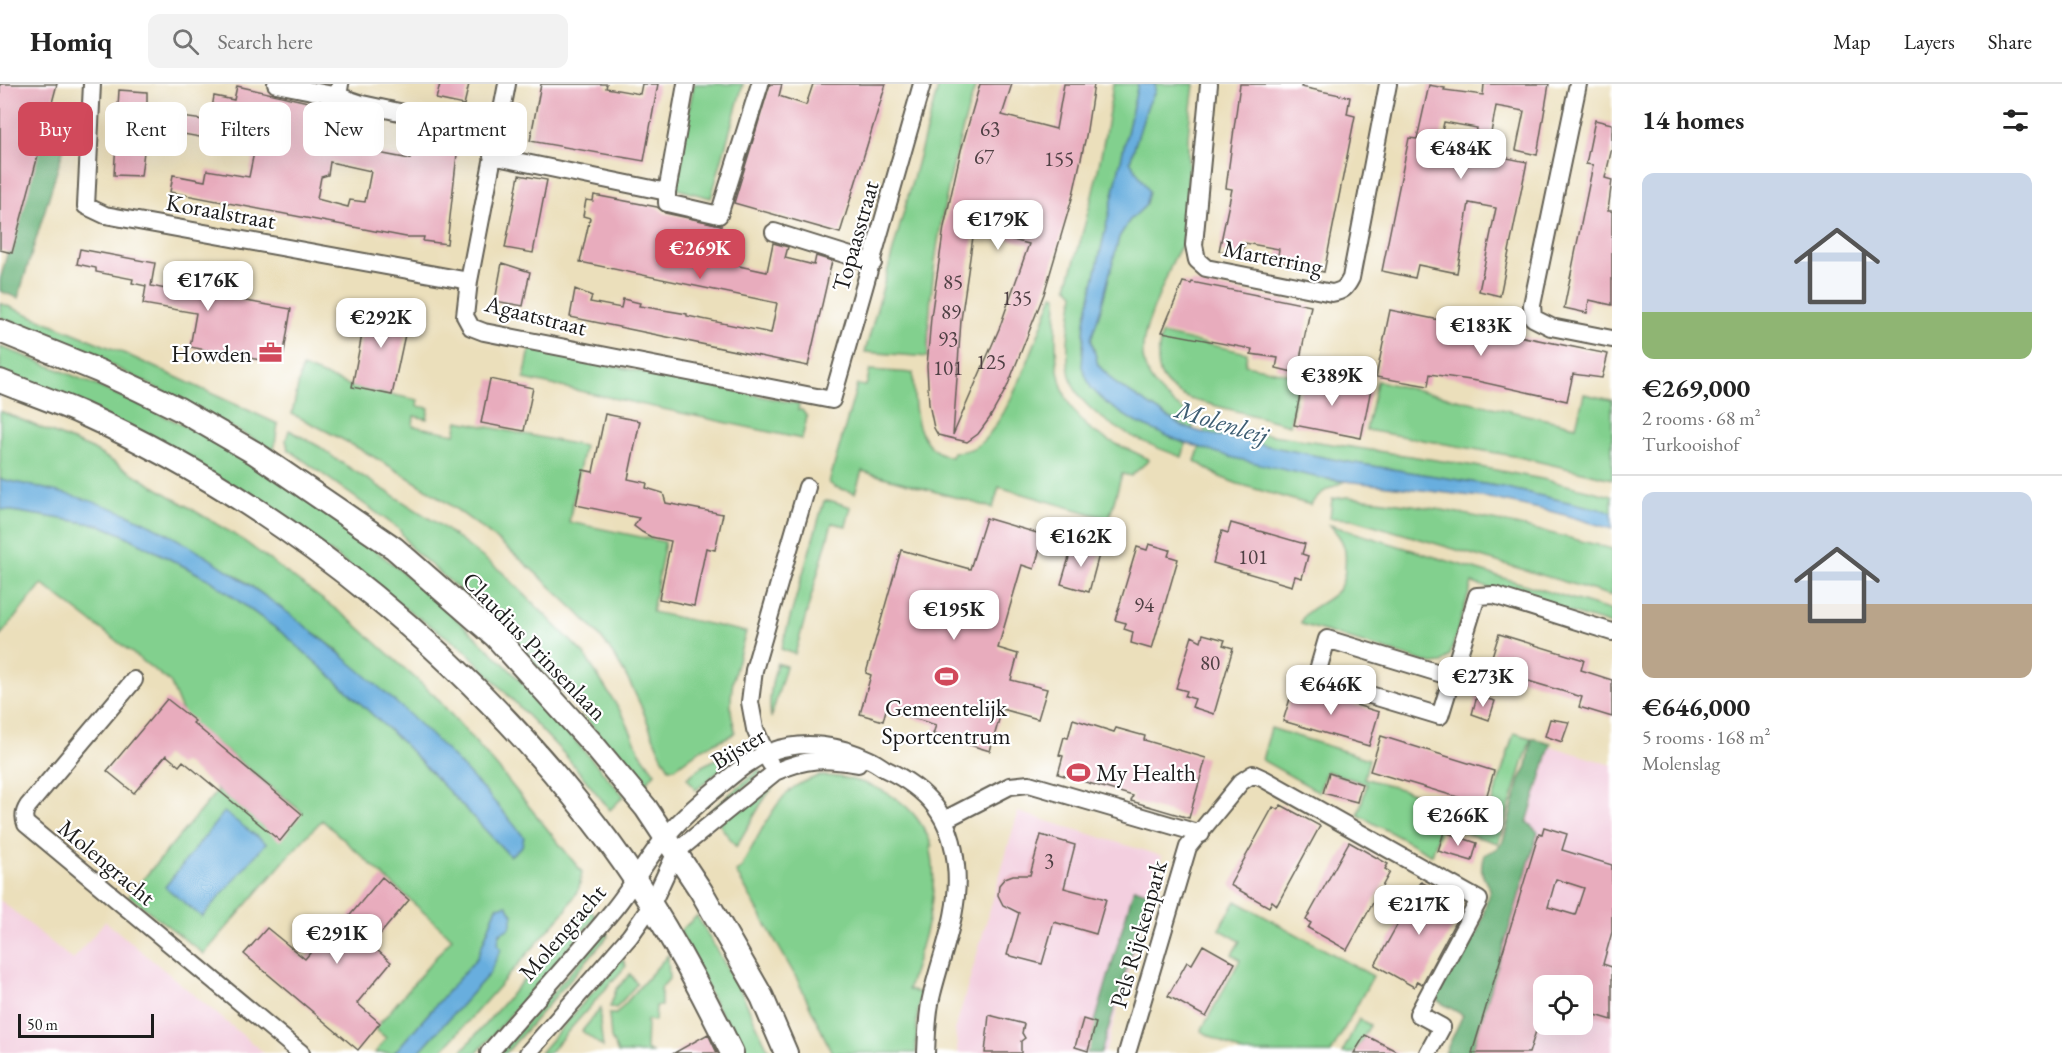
<!DOCTYPE html>
<html lang="en">
<head>
<meta charset="utf-8">
<style>
	body { margin:0; font-family:"EB Garamond",serif; background:#f2f2f2; color:#222; height:100vh; display:flex; flex-direction:column; font-size:22px; white-space:nowrap }
	* { box-sizing:border-box; margin:0 }
	p { font-size:20px; color:#767676 }
	.icon { flex:none; width:33px; height:33px; fill:none; stroke:currentColor; stroke-width:2; stroke-linecap:round; stroke-linejoin:round }
	.map { position:relative; flex:1; overflow:hidden }
	.panel { display:flex; flex-direction:column; background:#fff; width:450px }
	.panel>* { flex:none }
	.guide { position:absolute; left:18px; top:18px; width:570px; height:54px; display:flex; gap:12px }
	.tools { position:absolute; left:1533px; top:891px; display:grid; gap:12px }
	.tools a { display:grid; place-items:center; width:60px; height:60px; border-radius:12px; background:#fff; box-shadow:0 6px 24px #0002; font-size:30px }
	.scale { position:absolute; left:18px; bottom:15px; width:136px; box-sizing:border-box; padding-left:6px; border:3px solid #1c1c1c; border-top:0; font-size:16px; line-height:21px; white-space:nowrap; color:#1c1c1c; -webkit-text-stroke:4px #fff; paint-order:stroke }
	.price { position:absolute; translate:-50% -51px; padding:0 14px; border-radius:12px; background:#fff; color:#222; font-size:20px; line-height:39px; filter:drop-shadow(0 2px 3px #0008) }
	.price::after { content:''; position:absolute; left:50%; top:36px; width:18px; height:14px; margin-left:-9px; background:inherit; clip-path:polygon(0 0,100% 0,50% 100%) }
	.price.on { background:#d1495b; color:#fff }
	ul { padding:0; list-style:none }
	li { display:grid; align-content:center; gap:12px; height:318px; padding:0 30px }
	li+li { border-top:2px solid #e0e0e0 }
	li span { display:grid; place-items:center; height:186px; border-radius:12px; color:#555 }
	li>.icon { margin-inline-start:auto }
	span .icon { width:108px; height:108px; fill:#fffc; stroke-width:1 }
	li b { font-size:26px }
	h2 { display:flex; justify-content:space-between; align-items:center; height:72px; padding:0 30px; font-size:26px }
	.tag { padding:0 21px; border-radius:12px; background:#fff; box-shadow:0 6px 24px #0002; font-size:21px; line-height:54px }
	.tag.on { background:#d1495b; color:#fff }
	header { display:flex; align-items:center; gap:36px; box-sizing:border-box; height:84px; padding:0 30px; background:#fff; border-bottom:2px solid #e0e0e0 }
	header strong { font-size:28px }
	nav { display:flex; gap:33px; margin-inline-start:auto; font-size:21px }
	.search { width:420px; height:54px; background:#f2f2f2; display:flex; align-items:center; gap:15px; box-sizing:border-box; padding:0 21px; border-radius:12px; color:#767676; font-size:22px }
	main { display:flex; flex:1; min-height:0 }
	.map>svg:first-child { display:block }
</style>
</head>
<body>
<header>
<strong>Homiq</strong>
<div class="search"><svg class="icon" aria-label="search" viewBox="0 0 24 24"><circle cx="10" cy="10" r="6"/><path d="M15 15l6 6"/></svg>Search here</div>
<nav><a>Map</a><a>Layers</a><a>Share</a></nav>
</header>
<main>
<div class="map">
<svg width="1612" height="969" viewBox="0 0 1612 969">
	<rect width="100%" height="100%" fill="#fff"/>
	<filter id="ink" filterUnits="userSpaceOnUse"><feTurbulence type="fractalNoise" baseFrequency=".0167" numOctaves="2"/><feDisplacementMap in="SourceGraphic" scale="12" xChannelSelector="R" yChannelSelector="G"/><feConvolveMatrix kernelMatrix="1 2 1 2 8 2 1 2 1" color-interpolation-filters="sRGB"/></filter>
	<filter id="wash" filterUnits="userSpaceOnUse"><feTurbulence type="fractalNoise" baseFrequency=".008" numOctaves="4" result="noise"/><feDisplacementMap in="SourceGraphic" scale="24" xChannelSelector="R" yChannelSelector="G"/><feGaussianBlur stdDeviation="1.35" result="paint"/><feColorMatrix in="noise" values="0 0 0 0 0 0 0 0 0 0 0 0 0 0 0 0 0 1.4 0 .05"/><feComposite in="paint" operator="in"/></filter>
	<g filter="url(#wash)">
		<rect width="100%" height="100%" fill="#ebdfbb"/>
		<path fill="#f3cfdf" fill-rule="evenodd" d="M1551,662L1612,681V969H1458ZM1544,902H1582V940H1544Z
			M1018,728L1162,772L1105,969H958L955,946Z
			M0,816L73,876L105,837L264,969H0Z"/>
		<path fill="#82d08e" stroke="#4f7655" stroke-width="1.5" d="M694,0H743L711,114L673,104Z
			M939,0H976C949,83 928,186 928,273L865,268Z
			M1113,0H1138L1085,237L1083,262L1135,338L1186,360L1182,373C1145,360 1075,332 1069,287C1065,262 1071,234 1074,209L1067,202C1088,135 1104,69 1113,0Z
			M1155,0H1194C1192,18 1189,36 1188,54C1188,88 1190,122 1184,155C1182,163 1175,171 1172,179C1145,250 1114,285 1194,333L1193,345L1182,342L1116,300L1098,281L1091,254L1101,224L1119,153L1129,137L1145,122L1149,108L1130,77L1147,23L1155,7Z
			M1053,211L1057,212C1056,258 1049,309 1088,343C1105,358 1130,364 1149,376L1131,392L1122,390L1109,435L999,403L993,424L862,387L855,409L835,403L829,399L857,301L866,302L870,286L913,289C914,320 913,365 951,373L953,368C964,368 974,366 982,358C1013,327 1037,253 1053,211Z
			M0,219L128,271L278,340L274,366C184,318 95,269 0,233Z
			M1162,250L1247,269L1245,281L1299,292L1290,341L1190,315C1157,300 1153,284 1162,250Z
			M0,263C33,274 65,288 97,302C130,316 163,331 195,347C305,404 411,490 499,575C543,618 583,666 624,712L610,726L566,672L464,565L396,518L332,469L0,290Z
			M530,265L799,320L798,326H802L807,333L802,355L524,295Z
			M302,283L351,302L418,316L417,322L429,324L427,335L414,332L413,342L455,350L458,337L584,362L569,438L665,458L652,528L746,548C739,573 730,597 731,624C731,632 734,640 735,648L732,651L701,665L675,684H669C656,665 650,643 641,622C632,602 621,581 608,563C593,542 573,524 555,507C478,432 388,376 292,330Z
			M1377,297L1576,342L1584,310L1612,316V395L1519,373L1366,346Z
			M0,327L92,365L240,454L353,538L435,612L498,684L582,788L579,804L566,826L440,969H418L489,890L499,852L504,846L497,823L477,874L394,969H375L386,954L375,945L452,854L322,736L292,768L204,870L129,812L217,707L216,704L280,755L302,728L185,634L170,598L42,500L0,552V425L100,441L124,451L210,496L285,551L330,591L403,659L510,772L522,762L336,565L242,495L166,449L127,430L66,411L0,395Z
			M1207,338L1246,347L1475,382L1542,395L1612,412V428L1502,403L1342,377L1204,349Z
			M289,346L320,363L337,376L440,441L502,488L584,570L624,633L640,668L655,689L643,703L567,612L478,522L411,464L399,445L288,365L286,356Z
			M1200,363L1320,394L1344,398C1332,403 1317,409 1311,421L1238,400L1220,393L1195,377Z
			M1347,413C1437,421 1525,442 1612,465V512L1353,435L1330,434L1332,415Z
			M824,417H832L851,423L846,442L832,439L795,570L781,565Z
			M1330,441L1612,527V541L1472,499L1450,571L1442,579L1432,580L1301,540C1301,525 1330,518 1338,506C1343,499 1345,491 1345,483C1347,463 1343,456 1330,441Z
			M777,579L786,582L771,634C768,614 772,598 777,579Z
			M1271,644L1369,675L1364,694L1488,732L1514,649L1531,654L1498,759L1441,742L1432,771L1358,731L1367,700L1326,687L1319,708L1262,676Z
			M742,663L744,665L741,669L696,706L687,694L704,681Z
			M759,685L762,688L713,731L710,727Z
			M819,692C851,691 894,705 916,733C923,742 928,752 932,762L930,763C942,811 921,860 908,906L921,909L917,935L916,969H832L797,895L736,788L742,784L743,780C755,759 774,717 793,704C801,698 810,695 819,692Z
			M775,696L774,702L764,715L736,763L719,740Z
			M1236,817L1373,892L1331,969H1243L1201,947L1240,876L1232,870L1240,857L1219,845Z
			M588,822L596,833L477,969H460Z
			M697,832L742,910L770,969H743L712,914L680,847Z
			M606,847L608,852L506,969H500Z
			M668,871L669,895L661,904V922H656L655,937L647,936L646,966L653,969H618L611,954L609,930H616Z
			M622,874L626,882L549,969H540Z
			M630,890L637,900L616,924L610,923L616,906Z
			M601,924L600,939L603,963L582,947Z
			M1359,935L1370,941L1355,969H1342Z"/>
		<path fill="#69b279" stroke="#42674a" stroke-width="1.5" d="M41,47L66,57L18,214L0,207V196Z
			M1532,654L1551,659L1527,738L1538,748L1472,969H1445L1463,931L1438,917V906L1462,863L1478,849L1490,805C1482,793 1479,785 1484,771L1496,765L1503,757L1520,696L1527,682Z
			M1134,804L1149,809L1101,969H1086Z"/>
		<path fill="#68aede" stroke="#42657d" stroke-width="1.5" d="M1138,0H1155V7L1147,23L1130,77L1149,107L1145,122L1129,137L1119,153L1101,224L1091,255L1098,281L1116,300L1182,342L1204,349L1342,377L1502,403L1612,428V445L1558,429L1489,414L1320,394L1234,374L1177,356L1135,338L1107,320L1091,304L1082,283L1085,237Z
			M0,395C42,404 87,413 127,430C183,454 234,490 283,525C370,591 456,668 524,753L522,762L510,772L403,659L330,591L285,551L210,496L124,451L100,441L0,425Z
			M224,728L266,759L202,833L165,803Z
			M507,821L513,831L510,844L500,849L498,859L501,865L489,890L418,969H394L477,874L497,823Z"/>
		<g id="blocks">
			<path fill="#e8acbd" fill-rule="evenodd" d="M0,0H57L12,169L0,166Z
				M440,0H469L464,21L436,15Z
				M541,0H607L606,4L640,10L642,0H658L644,77L530,57Z
				M770,0H782L779,12L806,21L813,0H886L840,149L734,119Z
				M980,0H1012L1002,31L1056,45L1064,0H1094L1086,52L1073,111L1044,210L1007,303L989,335L978,350L967,358L938,351L934,344L929,320L927,282L931,233L944,143L961,66ZM974,146L1029,160L999,245L953,351L961,236Z
				M1240,0H1302L1301,3L1350,13L1347,30L1355,32L1324,188L1277,178L1279,165L1245,159L1242,171L1219,167L1232,105L1226,104Z
				M1484,0H1549L1537,71L1516,66L1524,27L1496,22L1487,70L1527,78L1500,212L1479,207L1496,124L1469,119L1457,189L1418,181L1415,194L1382,187L1409,54L1417,55L1429,1L1445,4L1444,6L1483,11ZM1444,38L1477,44L1470,79L1437,72Z
				M237,2L348,27L346,37L367,41L362,66L410,75L413,51L441,55L442,48L459,52L447,160L423,157L424,153H406L170,108L173,91L205,97L207,86L249,93L255,63L172,48L175,32L210,37L214,12L234,16ZM330,78L371,87L365,118L350,116L348,123L317,115L321,93L328,91Z
				M119,6L147,8V43L141,92L114,91Z
				M1595,36L1612,40V64L1605,94L1612,96L1608,127H1612V221L1589,216L1587,229L1564,224L1593,81L1586,80Z
				M519,91L547,96L533,169L505,164Z
				M594,111L657,123L665,129L721,141V145L741,149L734,181L767,188L773,159L788,163L785,174L814,181L816,172L832,177L808,282L570,233L575,205L592,212L590,218L621,224L623,215L640,219L639,222L687,230V232L771,249L777,219L580,178L590,134L583,132L586,116L593,117Z
				M80,165L155,179L151,202L199,212L200,209L291,225L282,280L190,263L196,229L143,220L146,202L132,199L133,195L96,188V184L77,180Z
				M502,179L530,188L523,222L495,217Z
				M1183,198L1191,200L1192,198L1311,222L1297,289L1276,284L1278,274L1251,270L1252,265L1162,248Z
				M368,219L410,227L392,311L352,303Z
				M1390,226L1608,270L1602,294L1573,290L1567,317L1477,297L1430,290L1428,302L1376,293Z
				M1304,291L1371,305L1361,354L1294,341Z
				M490,295L533,304L524,347L481,339Z
				M605,330L640,337L628,395L647,399L646,404L663,409L666,419L723,430L715,466L706,464L694,522L659,515L671,457L651,453L642,448L634,442L639,434L576,421L583,386L593,388Z
				M986,434L1044,451L1034,485L1022,481L998,564L1018,570L1011,596L1047,605L1038,635L1002,625L990,667L933,650L936,641L886,626L883,637L860,630L871,591L866,589L901,466L970,485Z
				M1231,439L1305,460L1302,470L1308,472L1302,494L1295,492L1292,502L1213,479L1222,447L1228,449Z
				M1073,460L1100,467L1089,508L1061,500Z
				M1149,460L1170,466L1168,472L1178,475L1152,565L1131,559L1133,548L1124,545L1126,539L1115,536L1137,463L1147,466Z
				M1203,550L1225,556L1223,561L1233,564L1214,630L1192,623L1195,615L1185,612L1187,607L1176,604L1192,552L1201,557Z
				M1499,550L1584,576L1581,586L1612,596V633L1579,623L1582,613L1488,585Z
				M1294,602L1379,628L1369,662L1283,637Z
				M1477,612L1495,617L1489,636L1472,630Z
				M167,615L195,637L193,639L302,730L280,757L183,677L179,682L166,671L134,709L107,687Z
				M1073,635L1114,648L1116,644L1134,649L1145,652L1144,656L1206,674L1189,734L1131,717L1133,712L1058,690L1063,672L1059,671L1064,653L1068,654Z
				M1550,635L1569,638L1562,658L1545,652Z
				M1381,652L1494,687L1484,721L1370,687Z
				M1329,689L1362,700L1357,718L1323,709Z
				M1281,721L1320,742L1277,821L1272,817L1269,823L1230,801L1273,723L1278,726Z
				M1544,743L1567,750L1562,766L1612,781V848L1603,880L1612,883V936L1582,927V902H1544V922L1529,969H1472L1539,749L1542,750ZM1556,795L1584,804L1575,831L1548,823Z
				M1444,748L1477,759L1472,777L1438,767Z
				M1041,751L1075,761L1064,804L1106,815L1096,850L1054,838L1042,880L1007,871L1019,829L1003,821L998,811L999,801L1005,794L1013,791H1030Z
				M1349,758L1388,780L1385,785L1390,788L1347,866L1308,844L1311,839L1306,836Z
				M382,793L409,816L371,861L391,878L357,919L380,939L358,966L244,870L267,844L305,875L316,862L321,866Z
				M1421,798L1460,819L1457,825L1461,827L1422,900L1417,897L1414,903L1375,881Z
				M1203,861L1235,879L1206,933L1168,912L1187,878L1192,880Z
				M989,931L1024,940L1022,949L1025,954L1021,957V969H985Z
				M1083,935L1096,939L1088,967L1075,963Z
				M708,950L717,969H674Z
				M1365,951L1369,953L1400,969H1354Z"/>
		</g>
	</g>
	<g filter="url(#ink)">
		<use href="#blocks" fill-opacity="0" stroke="#646054" stroke-width="1.5"/>
		<g fill="none" stroke-linecap="round" stroke-linejoin="round">
			<defs>
				<path id="street" d="M92,0L86,122L105,131L469,197
					M276,0L338,12L340,0
					M507,0L469,197L465,232L471,243L484,248L832,316L922,0
					M1209,0L1194,161L1197,176L1206,184L1332,209C1343,207 1346,204 1351,194L1388,0
					M1578,0L1532,221L1533,234L1551,243L1612,255
					M338,12L362,20L497,49
					M492,72L667,108V119L719,131L760,0
					M667,108L686,0
					M774,148L873,179
					M1452,593L1327,555L1318,586L1327,598L1440,632L1477,512L1494,511L1612,548
					M134,596L28,722C24,728 23,733 26,740L301,969
					M770,679L755,645L750,618L754,586L807,403
					M944,736L1010,702L1029,700L1201,750
					M489,969C530,921 574,874 614,825C633,802 647,774 667,751C684,732 703,715 723,699C738,686 754,673 773,667C804,656 840,661 870,676C875,678 880,682 885,685C928,705 952,733 956,782C961,825 942,869 932,910C927,929 927,949 926,969
					M528,969L630,852L651,822L676,768L775,688C806,674 825,674 858,680
					M1127,969L1188,763L1241,698L1253,690L1264,695L1479,816L1418,930L1442,943L1428,969"/>
				<path id="secondary" d="M0,247L99,287L140,306L179,325L255,369L394,464L496,553L592,659L646,724L701,807L762,913L786,969
					M0,297C27,308 54,317 81,329C289,423 475,578 611,761C658,825 697,897 732,969"/>
			</defs>
			<use href="#street" stroke="#646054" stroke-width="20"/>
			<use href="#secondary" stroke="#646054" stroke-width="26"/>
			<use href="#street" stroke="#fff" stroke-width="16"/>
			<use href="#secondary" stroke="#fff" stroke-width="22"/>
		</g>
	</g>
	<defs>
		<symbol id="office-bare" viewBox="-9 -9 18 18"><path d="M-6-3h4V-5.5h4V-3h4V5H-6ZM-1-4.5V-3h2v-1.5ZM-6 0V1H6V0Z" fill="#d1495b" stroke="#fff" stroke-width="2.5" paint-order="stroke"/></symbol>
		<symbol id="stadium-bare" viewBox="-9 -9 18 18"><path d="M0-5a6.5 5 0 1 0 0 10a6.5 5 0 1 0 0-10ZM-3.5-1.8h7v3.6h-7Z" fill="#d1495b" stroke="#fff" stroke-width="2.5" paint-order="stroke"/></symbol>
	</defs>
	<g fill-rule="evenodd">
		<use href="#office-bare" x="254" y="252" width="33" height="33"/>
		<use href="#stadium-bare" x="930" y="576" width="33" height="33"/>
		<use href="#stadium-bare" x="1062" y="672" width="33" height="33"/>
	</g>
	<g text-anchor="middle" dominant-baseline="central" stroke-width="4.5" stroke-linejoin="round" paint-order="stroke">
		<g font-size="21" fill="#4f4044">
			<text x="990" y="44">63</text>
			<text x="984" y="72">67</text>
			<text x="1059" y="74">155</text>
			<text x="953" y="197">85</text>
			<text x="1017" y="213">135</text>
			<text x="951" y="227">89</text>
			<text x="948" y="254">93</text>
			<text x="991" y="277">125</text>
			<text x="948" y="283">101</text>
			<text x="1253" y="472">101</text>
			<text x="1144" y="520">94</text>
			<text x="1210" y="578">80</text>
			<text x="1049" y="776">3</text>
		</g>
		<g font-size="24" fill="#1c1c1c" stroke="#fff">
			<text transform="translate(221 127) rotate(10)">Koraalstraat</text>
			<text transform="translate(855 152) rotate(-74)">Topaasstraat</text>
			<text transform="translate(1273 173) rotate(11)">Marterring</text>
			<text transform="translate(536 231) rotate(14)">Agaatstraat</text>
			<text transform="translate(535 562) rotate(46)">Claudius Prinsenlaan</text>
			<text transform="translate(738 664) rotate(-31)">Bijster</text>
			<text transform="translate(107 778) rotate(40)">Molengracht</text>
			<text transform="translate(562 848) rotate(-49)">Molengracht</text>
			<text transform="translate(1138 850) rotate(-74)">Pels Rijckenpark</text>
		</g>
		<g font-size="24" fill="#1c1c1c" stroke="#fff" text-anchor="end">
			<text x="252" y="269">Howden</text>
			<text x="946" y="623" text-anchor="middle">Gemeentelijk<tspan x="946" dy="28">Sportcentrum</tspan></text>
			<text x="1096" y="688" text-anchor="start">My Health</text>
		</g>
		<g font-size="26" font-style="italic" fill="#3e5e73" stroke="#fff">
			<text transform="translate(1222 338) rotate(17)">Molenleij</text>
		</g>
	</g>
</svg>
<div class="tools">
<a><svg class="icon" aria-label="locate" viewBox="0 0 24 24"><circle cx="12" cy="12" r="6"/><path d="M12 2v4M12 18v4M2 12h4M18 12h4"/></svg></a>
</div>
<div class="scale">50 m</div>
<b class="price" style="left:1461px;top:96px">€484K</b>
<b class="price" style="left:998px;top:167px">€179K</b>
<b class="price on" style="left:700px;top:196px">€269K</b>
<b class="price" style="left:208px;top:228px">€176K</b>
<b class="price" style="left:381px;top:265px">€292K</b>
<b class="price" style="left:1481px;top:273px">€183K</b>
<b class="price" style="left:1332px;top:323px">€389K</b>
<b class="price" style="left:1081px;top:484px">€162K</b>
<b class="price" style="left:954px;top:557px">€195K</b>
<b class="price" style="left:1483px;top:624px">€273K</b>
<b class="price" style="left:1331px;top:632px">€646K</b>
<b class="price" style="left:1458px;top:763px">€266K</b>
<b class="price" style="left:1419px;top:852px">€217K</b>
<b class="price" style="left:337px;top:881px">€291K</b>
<div class="guide">
<a class="tag on">Buy</a>
<a class="tag">Rent</a>
<a class="tag">Filters</a>
<a class="tag">New</a>
<a class="tag">Apartment</a>
</div>
</div>
<section class="panel">
<h2>14 homes<svg class="icon" aria-label="filters" viewBox="0 0 24 24"><path d="M4 7h16M4 17h16"/><circle cx="9" cy="7" r="2"/><circle cx="15" cy="17" r="2"/></svg></h2>
<ul>
<li><span style="background:linear-gradient(#c9d6e8 75%,#8fb573 0)"><svg class="icon" aria-label="home" viewBox="0 0 24 24"><path d="M3 11l9-7 9 7M6 9v11h12V9"/></svg></span><div><b>€269,000</b><p>2 rooms · 68 m²</p><p>Turkooishof</p></div></li>
<li><span style="background:linear-gradient(#c9d6e8 60%,#b9a48a 0)"><svg class="icon" aria-label="home" viewBox="0 0 24 24"><path d="M3 11l9-7 9 7M6 9v11h12V9"/></svg></span><div><b>€646,000</b><p>5 rooms · 168 m²</p><p>Molenslag</p></div></li>
</ul>
</section>
</main>
</body>
</html>
